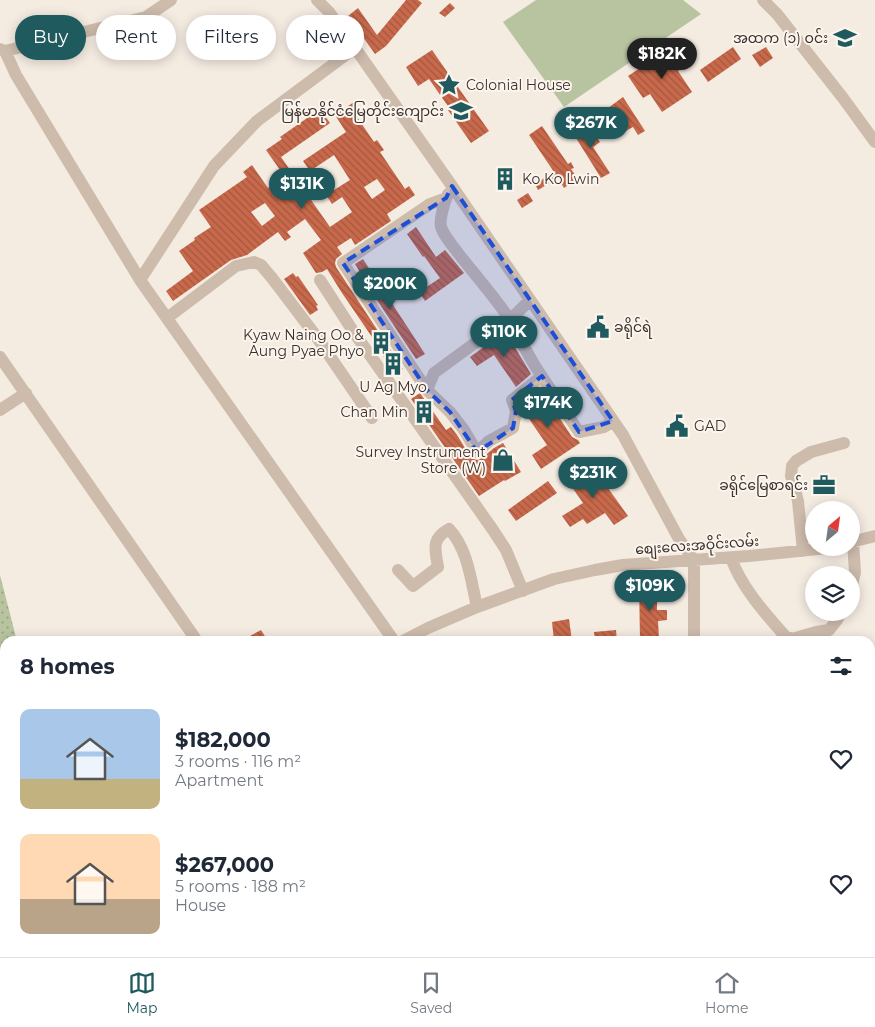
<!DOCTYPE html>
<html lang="en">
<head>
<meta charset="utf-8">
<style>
	body { margin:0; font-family:Montserrat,"Noto Sans Myanmar",sans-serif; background:#f2f2f3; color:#1f2937; height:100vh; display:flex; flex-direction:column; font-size:19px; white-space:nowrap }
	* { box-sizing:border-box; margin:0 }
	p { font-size:16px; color:#747a83 }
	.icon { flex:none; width:28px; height:28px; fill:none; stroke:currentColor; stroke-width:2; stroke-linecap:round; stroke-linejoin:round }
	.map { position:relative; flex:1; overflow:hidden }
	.sheet { position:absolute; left:0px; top:636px; width:875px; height:321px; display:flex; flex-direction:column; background:#fff; border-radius:15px 15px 0 0; box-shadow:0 2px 12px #0003 }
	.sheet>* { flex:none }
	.hud { position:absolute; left:15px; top:15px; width:500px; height:45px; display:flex; gap:10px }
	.needle { width:32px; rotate:29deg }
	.controls { position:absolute; left:805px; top:501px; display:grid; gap:10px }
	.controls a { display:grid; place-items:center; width:55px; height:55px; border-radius:50%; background:#fff; box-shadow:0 2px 12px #0003; font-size:25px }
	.price { position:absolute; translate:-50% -42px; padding:0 11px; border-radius:18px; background:#1f5a5e; color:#fff; font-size:16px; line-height:32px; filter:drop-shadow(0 1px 2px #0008) }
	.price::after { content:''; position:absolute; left:50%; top:30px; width:15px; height:11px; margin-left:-8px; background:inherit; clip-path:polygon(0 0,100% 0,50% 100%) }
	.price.on { background:#222; color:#fff }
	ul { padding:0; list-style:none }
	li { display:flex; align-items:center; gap:15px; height:125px; padding:0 20px }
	li span { display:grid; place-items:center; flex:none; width:140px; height:100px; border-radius:10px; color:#555 }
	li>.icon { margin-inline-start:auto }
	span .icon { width:60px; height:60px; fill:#fffc; stroke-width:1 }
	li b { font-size:21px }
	h2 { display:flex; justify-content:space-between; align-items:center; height:60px; padding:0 20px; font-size:21px }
	.pill { padding:0 18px; border-radius:22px; background:#fff; box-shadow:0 2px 12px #0003; font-size:18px; line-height:45px }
	.pill.on { background:#1f5a5e; color:#fff }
	.tabs { display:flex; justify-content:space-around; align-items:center; height:70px; border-top:1px solid #e0e1e3; background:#fff; font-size:14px; color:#747a83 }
	.tabs a { display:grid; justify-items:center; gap:2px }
	.tabs .on { color:#1f5a5e }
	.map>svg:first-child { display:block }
</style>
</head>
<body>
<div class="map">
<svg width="875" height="957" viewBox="0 0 875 957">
	<defs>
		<pattern id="green-dots" width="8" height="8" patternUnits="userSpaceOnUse" patternTransform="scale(1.25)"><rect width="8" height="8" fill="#b8c4a0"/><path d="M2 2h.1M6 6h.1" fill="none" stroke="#97a083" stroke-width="1.8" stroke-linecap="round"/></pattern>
		<pattern id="building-back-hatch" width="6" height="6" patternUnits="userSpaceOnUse" patternTransform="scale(1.25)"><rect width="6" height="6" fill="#c8694b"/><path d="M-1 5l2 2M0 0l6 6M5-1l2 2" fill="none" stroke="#a4573f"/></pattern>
	</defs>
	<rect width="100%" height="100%" fill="#f4ebe1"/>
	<path fill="url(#green-dots)" d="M0,575L17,641H5V743L0,745Z"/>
	<path fill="#b8c4a0" d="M536,0H683L701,14L564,107L503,22Z"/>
	<path fill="url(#building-back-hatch)" fill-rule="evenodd" d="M406,0H418L422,3L386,46L375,54L348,16L358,8L377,35Z
		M450,3L455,8L445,17L439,13Z
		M733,47L741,59L708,82L700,70Z
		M766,47L773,58L760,67L752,55Z
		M670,48L683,67L678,71L692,92L662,112L650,94L643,98L628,76Z
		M432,50L450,76L489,131L471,143L448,110L450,109L429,79L418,86L406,67Z
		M623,97L645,131L638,135L633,127L624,132L608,108Z
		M354,102L362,113L357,117L374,142L377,140L384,150L380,152L405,189L409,186L415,195L387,214L391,221L355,245L351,238L337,247L342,254L336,259L335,263L336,267L403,369L394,374L372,337L342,293L327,269L322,272L316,273L303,253L321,240L305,219L287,232L291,237L285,241L278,232L247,255L231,260L173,301L166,291L193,271L179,251L195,240L194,238L211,227L199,210L247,177L243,172L252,165L268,188L279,180L275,174L280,170L266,150L282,139L280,137L320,109L330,123L281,157L330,227L352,212L342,197L332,204L326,195L350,180L334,155L310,171L303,161L346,132L335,115ZM377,179L385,190L372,199L364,187ZM265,203L275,216L262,226L251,212Z
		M579,125L583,132L590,128L600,142L593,147L610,173L601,178L571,130Z
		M542,126L568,164L571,162L574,168L571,169L578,179L564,188L558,178L538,190L535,184L554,172L529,135Z
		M504,169L513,184L506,189L496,174Z
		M528,193L533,201L522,208L517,200Z
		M416,227L436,257L445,250L464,273L425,301L419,292L440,278L424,256L423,257L407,234Z
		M363,259L412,334L425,354L416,359L379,303L355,264Z
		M293,273L296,277L298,276L318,305L316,306L318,310L310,315L284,279Z
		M505,331L531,374L516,387L494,355L477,366L470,357L484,347L486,343L491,342Z
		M540,388L572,437L578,440L580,443L541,469L532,455L547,445L527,416L526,417L524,413L522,403Z
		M420,393L446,430L451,427L457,435L470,456L473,459L478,460L482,458L494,448L503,443L521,472L505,481L504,480L479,496L411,399Z
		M590,463L628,516L614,525L605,513L587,524L583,519L570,527L562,516L583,503L567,480Z
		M548,481L557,493L516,521L508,510Z
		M639,583H657V610H667V620L658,621L659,639H640Z
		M569,619L572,641H554L552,622Z
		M261,630L268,641H244L250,636Z
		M616,630L617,641H595L594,632Z"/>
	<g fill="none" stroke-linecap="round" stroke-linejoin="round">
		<path stroke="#cdbbac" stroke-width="12" d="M317,0L329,12L355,48L452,186L623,435L679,539L694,560V641
			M763,0L777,14L843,98L875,142
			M0,49L5,51L146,17L171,0
			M5,51L16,75L140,280L394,641
			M448,194C445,200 439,220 441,227C444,236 452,245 458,253C475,275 495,297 510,320L530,300
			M446,198L430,204L343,263L427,390L434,373L479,340
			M140,280L214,166L257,121L355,48
			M320,280L353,331L493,530L506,550L523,591
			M167,318L236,266L254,262L261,265L272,278L316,336L372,418
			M486,335L504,322L510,320L514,326L519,338L535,366L579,432L604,427L613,421
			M0,357L197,641
			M427,390L450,412L464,430L477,452L489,441L513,428L516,411L512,400L542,376
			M0,410L26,393
			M851,542L875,536
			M803,551L798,501L791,476L792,466L796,461L811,452L844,443
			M731,558C742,588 764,612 785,636L792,639L816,632L829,630L837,620L841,612
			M398,570L413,586L438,567C435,549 431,539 449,529C468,549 471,581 477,607
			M851,590L855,572L853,542
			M403,641L428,628L477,607L554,579L595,570L623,565L749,556L828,548
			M870,730L875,729
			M0,749L5,748
			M870,900H875
			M0,951H5
			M169,952L170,957
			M513,952L524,957
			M657,952L666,957
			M564,957L568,952"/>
	</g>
	<path fill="#1d4ed8" fill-opacity="0.2" stroke="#1d4ed8" stroke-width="4" stroke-dasharray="10 6" stroke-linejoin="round" d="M452,186L613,421L579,432L542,376L512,400L516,411L513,428L477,452L450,412L427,390L343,263L446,198Z"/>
	<defs>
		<symbol id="school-bare" viewBox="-9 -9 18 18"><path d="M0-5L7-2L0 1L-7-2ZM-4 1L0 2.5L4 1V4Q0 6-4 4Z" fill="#1f5a5e" stroke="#fbf5ee" stroke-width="2.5" paint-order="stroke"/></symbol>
		<symbol id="sight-bare" viewBox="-9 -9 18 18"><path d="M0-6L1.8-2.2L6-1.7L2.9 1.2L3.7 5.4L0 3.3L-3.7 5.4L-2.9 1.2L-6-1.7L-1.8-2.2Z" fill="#1f5a5e" stroke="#fbf5ee" stroke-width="2.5" paint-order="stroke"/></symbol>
		<symbol id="building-bare" viewBox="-9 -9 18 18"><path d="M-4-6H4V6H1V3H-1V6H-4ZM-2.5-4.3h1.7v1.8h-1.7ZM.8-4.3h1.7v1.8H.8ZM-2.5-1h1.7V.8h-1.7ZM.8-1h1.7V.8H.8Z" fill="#1f5a5e" stroke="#fbf5ee" stroke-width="2.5" paint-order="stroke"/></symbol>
		<symbol id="civic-bare" viewBox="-9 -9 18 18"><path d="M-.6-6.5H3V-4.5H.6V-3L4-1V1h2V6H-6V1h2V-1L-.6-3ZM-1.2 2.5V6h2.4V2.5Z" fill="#1f5a5e" stroke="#fbf5ee" stroke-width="2.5" paint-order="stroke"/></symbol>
		<symbol id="shop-bare" viewBox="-9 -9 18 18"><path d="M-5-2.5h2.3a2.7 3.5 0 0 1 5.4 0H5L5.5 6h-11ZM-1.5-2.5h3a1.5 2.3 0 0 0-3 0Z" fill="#1f5a5e" stroke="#fbf5ee" stroke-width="2.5" paint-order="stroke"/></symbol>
		<symbol id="office-bare" viewBox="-9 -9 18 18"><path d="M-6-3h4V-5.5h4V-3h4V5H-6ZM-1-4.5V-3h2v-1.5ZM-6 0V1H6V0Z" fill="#1f5a5e" stroke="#fbf5ee" stroke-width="2.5" paint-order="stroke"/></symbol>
	</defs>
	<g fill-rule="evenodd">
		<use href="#school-bare" x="829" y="22" width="32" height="32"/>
		<use href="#sight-bare" x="433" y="69" width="32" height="32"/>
		<use href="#school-bare" x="445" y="95" width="32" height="32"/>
		<use href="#building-bare" x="489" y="163" width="32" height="32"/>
		<use href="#civic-bare" x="582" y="311" width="32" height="32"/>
		<use href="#building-bare" x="365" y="327" width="32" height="32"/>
		<use href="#building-bare" x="377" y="348" width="32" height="32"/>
		<use href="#building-bare" x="408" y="396" width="32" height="32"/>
		<use href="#civic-bare" x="661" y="410" width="32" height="32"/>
		<use href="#shop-bare" x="487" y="444" width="32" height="32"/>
		<use href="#office-bare" x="808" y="469" width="32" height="32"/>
	</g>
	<g text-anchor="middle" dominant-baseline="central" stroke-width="4" stroke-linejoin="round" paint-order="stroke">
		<g font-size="14" fill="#3b302b" stroke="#fbf5ee" text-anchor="end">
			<text x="828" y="38">အထက (၁) ဝင်း</text>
			<text x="466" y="85" text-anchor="start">Colonial House</text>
			<text x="444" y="111">မြန်မာနိုင်ငံမြေတိုင်းကျောင်း</text>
			<text x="522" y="179" text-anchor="start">Ko Ko Lwin</text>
			<text x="614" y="327" text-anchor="start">ခရိုင်ရဲ</text>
			<text x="364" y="335">Kyaw Naing Oo &amp;<tspan x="364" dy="16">Aung Pyae Phyo</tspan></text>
			<text x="393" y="387" text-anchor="middle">U Ag Myo</text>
			<text x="408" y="412">Chan Min</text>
			<text x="694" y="426" text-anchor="start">GAD</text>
			<text x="486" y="452">Survey Instrument<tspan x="486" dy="16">Store (W)</tspan></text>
			<text x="808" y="485">ခရိုင်မြေစာရင်း</text>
		</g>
		<g font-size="14" fill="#3b302b" stroke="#fbf5ee">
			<text transform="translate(697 545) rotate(-4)">စျေးလေးအဝိုင်းလမ်း</text>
		</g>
	</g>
</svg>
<div class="controls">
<a><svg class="needle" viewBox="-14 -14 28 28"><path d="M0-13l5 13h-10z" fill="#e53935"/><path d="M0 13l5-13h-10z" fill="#747a83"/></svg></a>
<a><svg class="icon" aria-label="layers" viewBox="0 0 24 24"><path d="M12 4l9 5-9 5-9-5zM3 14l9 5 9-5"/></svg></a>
</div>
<b class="price on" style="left:662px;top:80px">$182K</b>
<b class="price" style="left:591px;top:149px">$267K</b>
<b class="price" style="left:302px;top:210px">$131K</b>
<b class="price" style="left:390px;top:310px">$200K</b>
<b class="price" style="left:504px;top:358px">$110K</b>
<b class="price" style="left:548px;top:429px">$174K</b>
<b class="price" style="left:593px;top:499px">$231K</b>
<b class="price" style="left:650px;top:612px">$109K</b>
<div class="hud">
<a class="pill on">Buy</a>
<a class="pill">Rent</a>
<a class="pill">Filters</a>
<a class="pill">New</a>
</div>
<section class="sheet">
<h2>8 homes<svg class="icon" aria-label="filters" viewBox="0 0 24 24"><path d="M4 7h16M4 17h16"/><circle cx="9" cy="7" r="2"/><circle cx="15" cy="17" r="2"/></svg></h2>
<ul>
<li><span style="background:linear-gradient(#a9c7e8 70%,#c2b280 0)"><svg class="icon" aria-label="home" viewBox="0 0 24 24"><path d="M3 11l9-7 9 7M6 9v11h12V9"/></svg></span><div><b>$182,000</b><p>3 rooms · 116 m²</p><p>Apartment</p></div><svg class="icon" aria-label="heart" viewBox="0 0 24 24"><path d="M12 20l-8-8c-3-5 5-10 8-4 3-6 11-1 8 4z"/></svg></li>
<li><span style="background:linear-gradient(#ffd9b3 65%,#b9a48a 0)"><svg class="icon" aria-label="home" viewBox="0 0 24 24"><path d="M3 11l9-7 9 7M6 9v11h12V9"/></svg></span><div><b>$267,000</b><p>5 rooms · 188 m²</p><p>House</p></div><svg class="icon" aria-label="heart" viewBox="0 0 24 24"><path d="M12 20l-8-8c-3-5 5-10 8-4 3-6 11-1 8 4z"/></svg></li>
</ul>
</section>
</div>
<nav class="tabs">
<a class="on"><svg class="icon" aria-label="map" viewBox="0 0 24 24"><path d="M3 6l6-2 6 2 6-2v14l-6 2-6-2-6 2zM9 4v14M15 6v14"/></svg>Map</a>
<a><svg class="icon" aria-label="saved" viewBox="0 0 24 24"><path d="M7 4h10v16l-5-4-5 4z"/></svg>Saved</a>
<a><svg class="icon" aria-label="home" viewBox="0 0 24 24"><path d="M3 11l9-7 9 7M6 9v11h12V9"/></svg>Home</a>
</nav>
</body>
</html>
